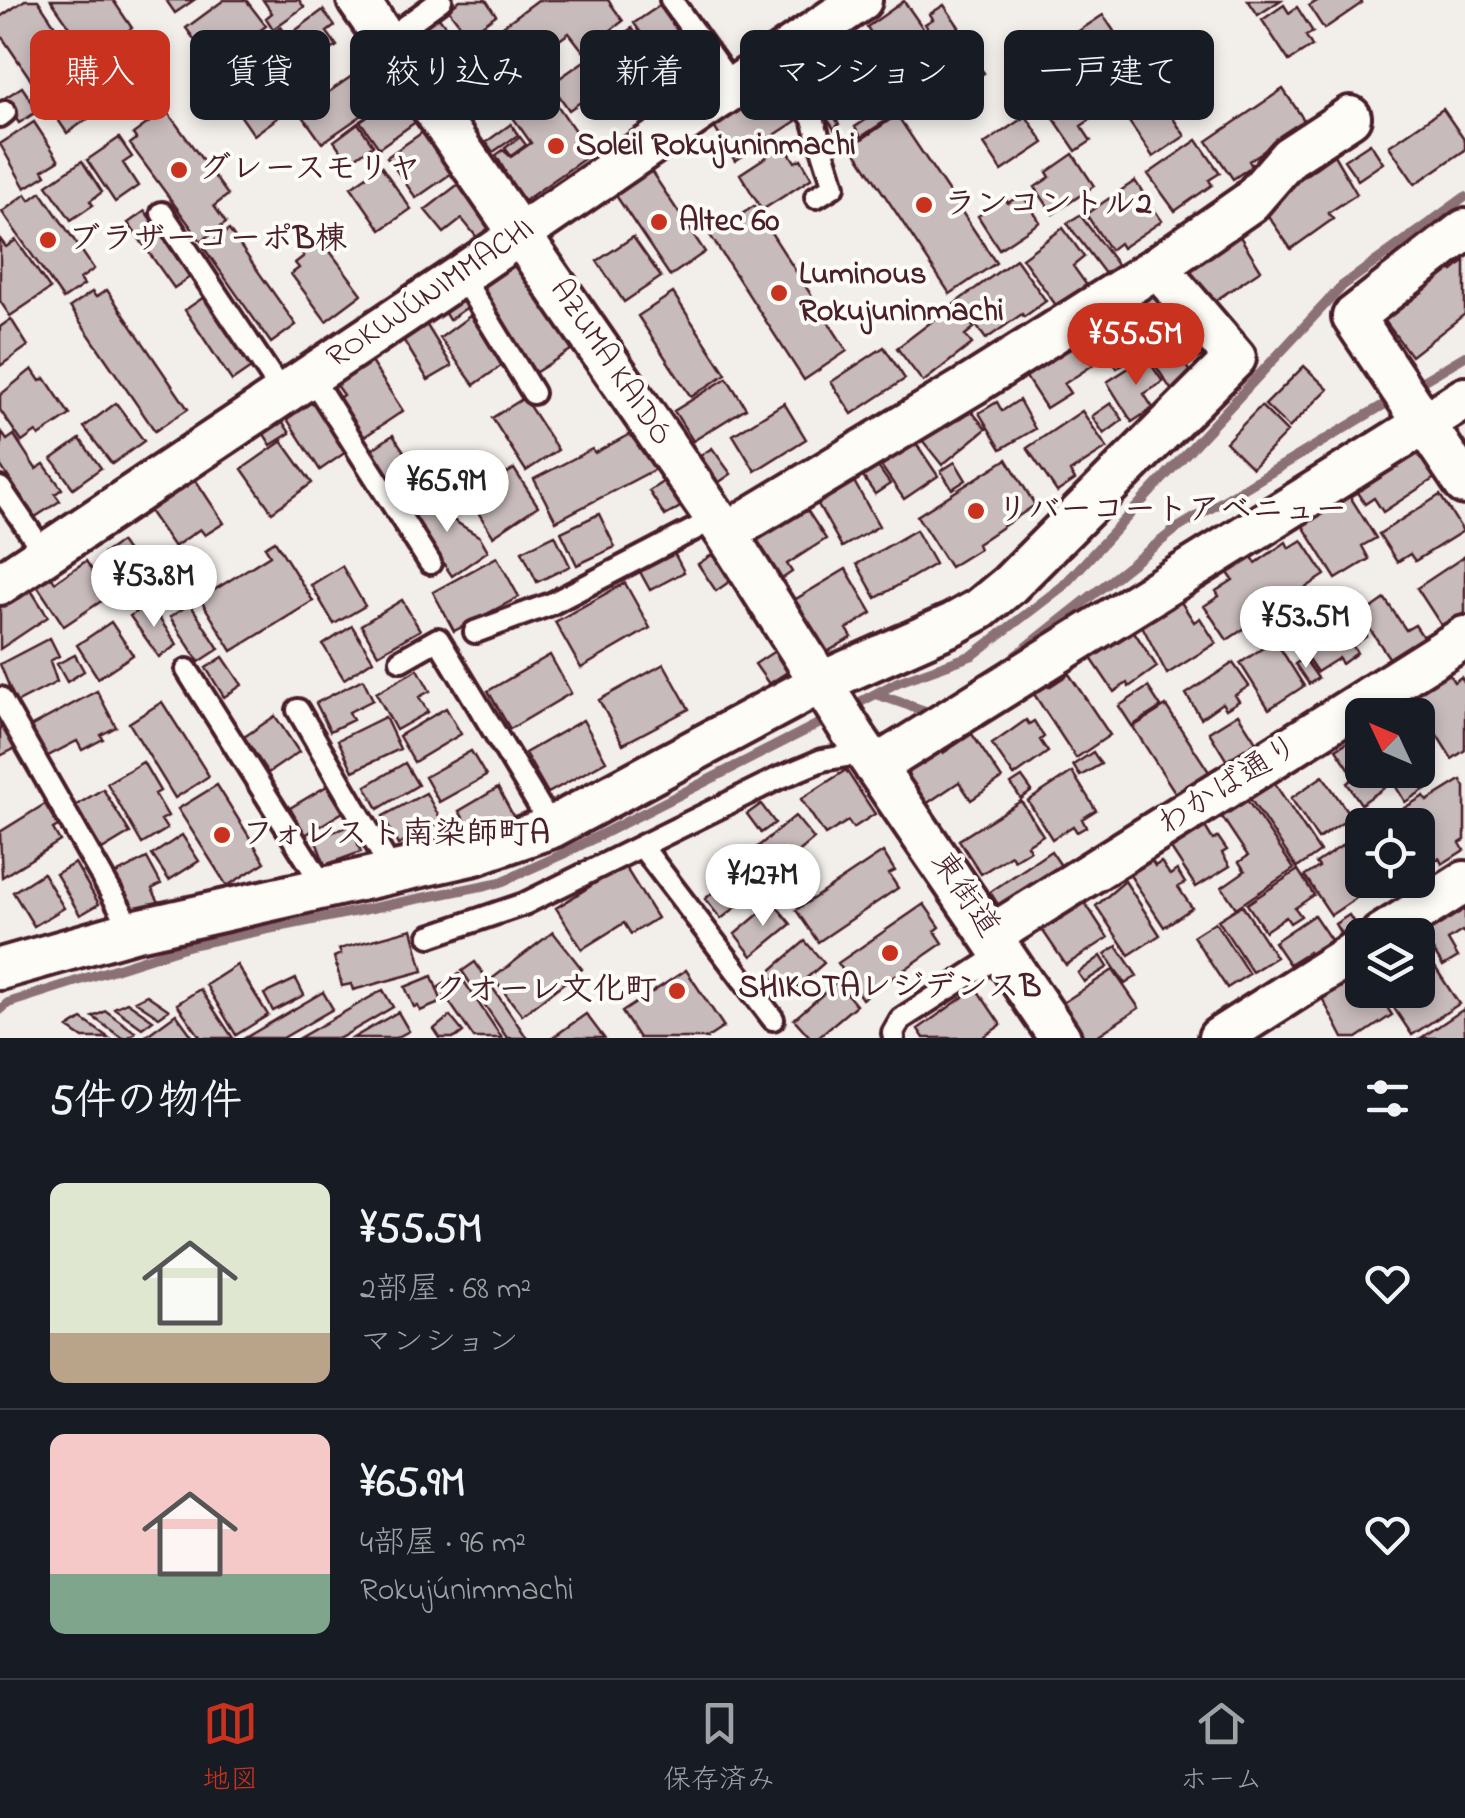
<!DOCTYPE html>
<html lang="ja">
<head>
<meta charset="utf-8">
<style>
	body { margin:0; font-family:"Indie Flower","Klee One",sans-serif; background:#20242c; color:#f1f3f6; height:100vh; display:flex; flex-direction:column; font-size:38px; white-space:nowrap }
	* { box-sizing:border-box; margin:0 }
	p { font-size:32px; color:#9ea1a6 }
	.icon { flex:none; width:55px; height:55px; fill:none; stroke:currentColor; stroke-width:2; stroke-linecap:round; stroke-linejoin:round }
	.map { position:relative; height:1038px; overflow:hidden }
	.details { display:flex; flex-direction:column; background:#171b24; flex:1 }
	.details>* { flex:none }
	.banner { position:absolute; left:30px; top:30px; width:1405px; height:90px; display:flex; gap:20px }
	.needle { width:65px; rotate:314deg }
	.fabs { position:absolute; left:1345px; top:698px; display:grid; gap:20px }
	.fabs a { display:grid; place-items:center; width:90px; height:90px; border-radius:15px; background:#171b24; box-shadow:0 5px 15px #0003; font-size:50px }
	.price { position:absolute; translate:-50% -85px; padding:0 22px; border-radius:35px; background:#fff; color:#222; font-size:32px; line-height:65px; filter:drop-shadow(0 2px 5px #0008) }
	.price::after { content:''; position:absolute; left:50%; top:60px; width:30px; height:22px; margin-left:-15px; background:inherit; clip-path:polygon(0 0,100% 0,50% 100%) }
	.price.selected { background:#c8321e; color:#fff }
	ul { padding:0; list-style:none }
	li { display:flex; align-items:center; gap:30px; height:250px; padding:0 50px }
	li+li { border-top:2px solid #363941 }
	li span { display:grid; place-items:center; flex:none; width:280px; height:200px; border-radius:15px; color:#555 }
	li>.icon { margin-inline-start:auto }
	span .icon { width:120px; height:120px; fill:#fffc; stroke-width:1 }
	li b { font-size:42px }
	h2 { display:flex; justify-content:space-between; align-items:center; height:120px; padding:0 50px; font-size:42px }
	.tag { padding:0 35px; border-radius:15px; background:#171b24; box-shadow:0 5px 15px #0003; font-size:35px; line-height:90px }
	.tag.selected { background:#c8321e; color:#fff }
	.tabs { display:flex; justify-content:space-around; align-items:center; height:140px; border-top:2px solid #363941; background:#171b24; font-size:28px; color:#9ea1a6 }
	.tabs a { display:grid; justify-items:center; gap:5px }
	.tabs .selected { color:#c8321e }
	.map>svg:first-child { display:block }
</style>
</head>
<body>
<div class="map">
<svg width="1465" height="1038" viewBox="0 0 1465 1038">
	<rect width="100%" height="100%" fill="#f2efeb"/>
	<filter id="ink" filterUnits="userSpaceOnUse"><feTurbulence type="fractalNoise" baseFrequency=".01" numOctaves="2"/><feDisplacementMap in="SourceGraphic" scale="20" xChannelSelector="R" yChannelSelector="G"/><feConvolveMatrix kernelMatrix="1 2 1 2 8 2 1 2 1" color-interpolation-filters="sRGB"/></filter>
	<g filter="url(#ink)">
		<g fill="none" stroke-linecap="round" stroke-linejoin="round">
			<path stroke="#8b6f75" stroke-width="10" d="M1409,389L1465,356
				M1005,664L1176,529L1395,398
				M876,694L928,712L936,707
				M847,709L898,682L973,655L1063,586L1342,286L1465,197
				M0,1010L8,1003L190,945L501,882L563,854L832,717"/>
		</g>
		<path fill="#c8bbbb" stroke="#4a1f2b" stroke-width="2.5" d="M25,0H38L108,105L67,133L0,34V17Z
			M51,0H113L132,28L90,56Z
			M166,0H194L175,13Z
			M224,0H246L266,26L213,65L186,28Z
			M263,0H299L304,7L273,29L266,18L272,13Z
			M460,0H486L496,15L468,35L448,9Z
			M538,0H608L623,21L583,51L569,33L518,70L492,34Z
			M1248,0H1281L1258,15Z
			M1319,0H1360L1362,3L1324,29L1309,6Z
			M904,1L927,34L889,60L867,27Z
			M665,2L716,76L697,89L693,83L681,91L634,23Z
			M944,5L959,27L936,42L925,24L933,19L930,14Z
			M1284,5L1289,13L1297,7L1313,32L1306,36L1312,46L1289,61L1262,20Z
			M323,10L335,26L327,32L337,46L314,62L292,33Z
			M1103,15L1185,136L1153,157L1071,36Z
			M438,16L459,44L430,66L408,38Z
			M281,27L320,82L297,97L285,78L271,87L245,52Z
			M632,28L650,54L569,110L551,84Z
			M485,36L509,70L477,98L451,62Z
			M952,43L960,55L965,52L969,58L972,57L984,73L923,114L905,81Z
			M1042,46L1061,75L1034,92L1016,64Z
			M115,52L129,73L110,86L96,65Z
			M382,55L404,86L322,143L300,112Z
			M245,58L284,113L254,135L215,79Z
			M1079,71L1097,98L1092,101L1100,113L1081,126L1091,141L1076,151L1042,101Z
			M772,83L796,121L735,161L714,127L743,108L740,103Z
			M813,85L839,124L834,129L807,89Z
			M22,87L38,111L19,123L3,99Z
			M1283,89L1306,123L1249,161L1252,166L1233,179L1207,141Z
			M406,90L424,116L379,148L360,121Z
			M542,95L546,100L551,96L591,154L520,204L500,174L505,171L496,155L503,150L511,157L531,143L512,116Z
			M893,102L899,112L861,137L855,127Z
			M1443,109L1465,141V150L1415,184L1389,146Z
			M166,110L228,195L214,206L226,223L201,241L130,144L136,139L133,134Z
			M897,115L996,263L950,294L852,146Z
			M1026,116L1044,143L1002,171L984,144Z
			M34,122L59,160L43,170L46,175L25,188L0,144Z
			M358,123L373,145L349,162L334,141Z
			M511,124L518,135L493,152L486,142Z
			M433,125L462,166L416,198L387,157Z
			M520,137L526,145L511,156L505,148Z
			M119,138L132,157L123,163L138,186L115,202L87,160Z
			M1197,140L1220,173L1209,180L1212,185L1175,211L1148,174Z
			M1370,143L1383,163L1358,180L1344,160Z
			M784,145L795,162L801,159L812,178L762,210L740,174Z
			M1073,154L1094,186L1053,214L1035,187L1050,177L1047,172Z
			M1334,155L1357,194L1328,213L1333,219L1291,249L1264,210L1282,198L1279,194Z
			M82,161L102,192L90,201L93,205L71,220L47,185Z
			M381,166L411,209L381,230L351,187Z
			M649,168L705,252L670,276L613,191Z
			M465,179L500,223L479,240L462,219L444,233L425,210Z
			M1135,181L1162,221L1122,248L1119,243L1110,250L1086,214Z
			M41,192L94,269L80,279L84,285L63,299L2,212L26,194L30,200Z
			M1022,194L1040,222L999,249L978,216L1005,198L1008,203Z
			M754,206L847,351L804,380L710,235Z
			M145,211L190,277L174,288L128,223Z
			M1080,215L1121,270L1109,279L1067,223Z
			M1063,228L1084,257L1073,266L1088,287L1058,308L1022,258Z
			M229,230L296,325L271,343L204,248Z
			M1239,235L1261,270L1210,304L1187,269Z
			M633,237L661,277L624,302L597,261Z
			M320,238L362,294L326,321L291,274L299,268L295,263L304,256L301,252Z
			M0,239L6,247L16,240L50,289L10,316L0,301Z
			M1016,259L1046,301L1024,317L1022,314L986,339L958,301Z
			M1465,261V314L1411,356L1382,317L1448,266L1453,271Z
			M516,265L541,305L551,299L574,348L533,374L479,289Z
			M1157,281L1184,324L1166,335L1161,327L1130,347L1135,356L1117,368L1089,324Z
			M107,290L188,409L155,431L70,307L92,292L96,297Z
			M459,291L469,306L449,320L439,304Z
			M673,293L726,374L691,397L638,316Z
			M204,297L251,368L232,381L185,310Z
			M956,303L974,328L965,335L972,344L923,382L897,348Z
			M470,316L504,364L474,385L440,338Z
			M11,319L28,346L0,366V327Z
			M423,319L452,366L428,380L399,333Z
			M1189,328L1205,354L1186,366L1195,380L1174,394L1148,354Z
			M1073,336L1093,365L1064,384L1070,393L1046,408L1022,371Z
			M884,347L905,379L852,414L831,382Z
			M1146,357L1163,382L1144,394L1153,408L1132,422L1107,382Z
			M371,362L403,411L361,439L336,400L343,395L336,385Z
			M1304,366L1328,389L1289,428L1265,405Z
			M32,369L40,381L45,378L70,415L39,436L36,432L22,442L0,410V395Z
			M727,378L746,408L693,441L674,411Z
			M524,398L558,450L526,471L492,418Z
			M312,399L346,452L320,470L285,416Z
			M1019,400L1035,429L1001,449L979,413L997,402L1002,411Z
			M116,403L144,441L112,464L84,427Z
			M784,403L806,439L755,471L733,435Z
			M1111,403L1123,420L1104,434L1092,416Z
			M966,404L986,429L942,465L922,440Z
			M1261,406L1287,432L1252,468L1226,442Z
			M1082,411L1107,448L1070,472L1075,480L1057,492L1027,448Z
			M279,416L290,433L271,445L260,428Z
			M643,427L663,465L556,521L534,479L592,449L595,453Z
			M2,433L7,440L14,435L36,469L44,464L62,489L55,494L60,501L35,517L0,465Z
			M393,435L429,489L407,504L371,450Z
			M911,436L938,476L904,499L877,460Z
			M80,439L101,468L73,488L52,459Z
			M282,441L312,483L272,512L242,469Z
			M1423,446L1441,474L1383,512L1374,498L1365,504L1351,484Z
			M712,448L731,474L715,485L697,458Z
			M1007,459L1035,505L977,544L979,549L950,567L917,516Z
			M955,462L966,480L952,489L941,471Z
			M876,464L890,484L875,494L861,474Z
			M514,469L538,506L493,536L469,498Z
			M673,475L690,501L665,516L649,491Z
			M193,476L224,523L205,535L200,529L174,547L147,508Z
			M445,477L457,495L445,503L433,484Z
			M852,478L879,526L842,547L815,499Z
			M435,493L453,520L480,537L488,551L452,576L408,511Z
			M1349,495L1376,538L1362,546L1369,559L1336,579L1298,518L1328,500L1332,506Z
			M1440,495L1463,531L1415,561L1410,554L1397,562L1379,534Z
			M805,507L826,539L787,564L792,572L776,583L750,542Z
			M599,514L615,547L577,565L561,532Z
			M916,530L935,564L876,598L857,564Z
			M555,535L570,566L537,582L522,551Z
			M1302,540L1325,575L1227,640L1204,606L1219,596L1216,591L1233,580L1223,566L1247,550L1256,563L1286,542L1289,548Z
			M275,541L313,601L232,651L200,599L270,555L265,547Z
			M120,542L147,581L130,592L103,554Z
			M721,549L739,575L716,591L698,564Z
			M673,551L684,572L650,590L639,570Z
			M1465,556V613L1443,628L1417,588Z
			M497,557L519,597L454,631L433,592Z
			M86,561L109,596L64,626L36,584L50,574L55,582Z
			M342,566L365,606L334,624L311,585Z
			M846,569L872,613L847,629L852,637L822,655L791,602Z
			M625,583L650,628L581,668L555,622Z
			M29,587L48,617L0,649V606Z
			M1338,593L1367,636L1353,646L1357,653L1342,664L1339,658L1317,672L1287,628Z
			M1177,596L1194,622L1200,618L1216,643L1167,674L1139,620Z
			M1385,599L1406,630L1415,625L1427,643L1394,665L1361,616Z
			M402,600L420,630L378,654L361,625Z
			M149,603L177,645L159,657L130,616Z
			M190,604L219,649L199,662L170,617Z
			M111,622L133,655L98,678L77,645Z
			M352,626L373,660L344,679L323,645Z
			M1133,630L1157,667L1129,687L1127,683L1114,692L1091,658Z
			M50,638L59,656L50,661L57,682L16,703L0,664Z
			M1275,640L1304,686L1269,709L1240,663Z
			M784,645L798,665L769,684L755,664Z
			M75,655L84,671L67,682L57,664Z
			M550,655L571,693L510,729L488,691Z
			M223,657L242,685L224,697L206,668Z
			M1304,658L1318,678L1309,684L1295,664Z
			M1233,663L1249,686L1235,695L1239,701L1226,709L1222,703L1201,718L1186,694Z
			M664,664L689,709L623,744L599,700Z
			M418,669L430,691L419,697L428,712L396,730L376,693Z
			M1446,669L1454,682L1461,677L1465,683V750L1452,759L1410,692Z
			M1069,674L1110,735L1076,758L1032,691L1046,682L1049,687Z
			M363,679L373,700L349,712L353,720L330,731L316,703Z
			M1148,687L1161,707L1132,726L1119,706Z
			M97,691L116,727L101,735L103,739L82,750L77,741L46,757L30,727Z
			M162,702L209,776L175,798L129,723Z
			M1166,706L1213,778L1180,800L1133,727Z
			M446,708L461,734L414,762L399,736Z
			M1238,714L1260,748L1230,766L1209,732Z
			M275,716L299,752L268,773L244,737Z
			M385,717L400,749L353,771L338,740Z
			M0,719L16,748L0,756Z
			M583,720L606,761L548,793L525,753Z
			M1026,720L1029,724L1034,721L1044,737L1040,740L1048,752L1014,776L992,744Z
			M972,734L1002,779L971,800L959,782L923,806L901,773L939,748L943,753Z
			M1357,736L1362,744V770H1380L1390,784L1361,804L1347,783L1355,777L1336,749Z
			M471,751L486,776L439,802L425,777Z
			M1093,752L1101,764L1080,776L1073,765Z
			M143,762L160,791L155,794L168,816L161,820L167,829L142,844L107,783Z
			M405,763L418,785L378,809L366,786Z
			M846,770L875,814L853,828L848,821L825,835L801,799Z
			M1401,770H1415L1427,788L1405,802L1390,777Z
			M1072,772L1096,810L1082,819L1086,827L1077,832L1073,826L1052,839L1028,801Z
			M1323,776L1351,817L1318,839L1291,798Z
			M1022,777L1032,791L1021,799L1011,784Z
			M1461,780L1465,787V840L1460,843L1464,850L1442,864L1439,858L1423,868L1427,875L1403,890L1399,884L1388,891L1382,880H1418V825H1388L1394,821L1391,816L1424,796L1427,801Z
			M1273,781L1320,852L1297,868L1249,797Z
			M217,785L265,862L227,886L178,809Z
			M327,786L343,812L305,835L290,808Z
			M498,788L514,817L476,839L459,811Z
			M103,789L130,833L102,850L75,806Z
			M426,793L442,822L398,845L383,816Z
			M1245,797L1294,869L1236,908L1222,887L1245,871L1239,862L1248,856L1220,814Z
			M1021,801L1043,835L1027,845L1030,850L1014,860L1011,855L981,874L959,840Z
			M45,804L58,826L53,829L60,841L2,877L0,832Z
			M761,804L775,823L761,833L747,814Z
			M795,816L814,839L795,855L807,870L774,897L743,859Z
			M1202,822L1213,840L1218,837L1227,850L1222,853L1230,866L1196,887L1168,844Z
			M351,825L361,852L325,865L315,839Z
			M182,835L199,861L169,880L152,855Z
			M1349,841L1362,862V880H1375L1377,884L1331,915L1305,876L1319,867L1316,863Z
			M1051,851L1066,873L1016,906L1011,898L999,906L990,892Z
			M883,852L895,871L889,874L898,888L818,942L796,910Z
			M1148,855L1155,866L1161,862L1170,875L1177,870L1185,883L1178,887L1192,908L1164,927L1126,869Z
			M147,858L161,884L152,889L159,902L135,915L114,875Z
			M75,863L99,904L80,915L56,874Z
			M624,865L657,918L631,934L624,923L582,949L556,908Z
			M744,866L761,887L721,919L705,899Z
			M1298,870L1314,895L1295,908L1301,916L1290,923L1286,917L1265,931L1247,904Z
			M43,873L64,908L34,926L13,892Z
			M1125,881L1160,935L1129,955L1096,906Z
			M1084,901L1108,938L1066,965L1041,928Z
			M773,902L791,924L752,956L735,934Z
			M924,904L940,927L935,931L943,943L862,999L838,963Z
			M1465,904V934L1462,931L1448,940L1458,957L1443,966L1421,932Z
			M1242,905L1276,957L1252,972L1218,920Z
			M1314,915L1333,943L1311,958L1308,952L1289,964L1274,942Z
			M1349,915L1360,932L1345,941L1335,924Z
			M1215,922L1249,974L1227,988L1193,936Z
			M412,929L423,971L353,990L351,984L342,986L334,957L341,954L339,949Z
			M553,932L582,969L522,1015L493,978Z
			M805,941L824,963L787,995L768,973Z
			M1420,944L1459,1004L1412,1035L1382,990H1418Z
			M1117,946L1137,976L1125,984L1105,954Z
			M1101,956L1108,967L1084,982L1078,973Z
			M475,962L527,1038H507L462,971Z
			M237,965L268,1015L236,1035L206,985Z
			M1362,968V990H1376L1392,1015L1357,1038H1343L1321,996Z
			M686,970L724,1027L707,1038H639L622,1012Z
			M1113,970L1139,1008L1094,1038H1084L1061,1004Z
			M459,974L502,1038H474L439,987Z
			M432,976L442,1002L420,1011L418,1006L414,1007L405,987Z
			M296,979L304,995L273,1011L264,994Z
			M837,982L856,1005L817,1038H811L794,1019Z
			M976,988L1001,1025L982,1038H924L918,1029Z
			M200,989L233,1038H201L177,1004Z
			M383,990L393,1007L340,1038H299Z
			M323,992L333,1009L283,1038H245Z
			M147,995L169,1010L159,1017L135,1001Z
			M127,1002L153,1020L142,1028L114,1008Z
			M1464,1009L1465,1038H1421Z
			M106,1011L135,1032L128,1038H122L93,1017Z
			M398,1012L409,1031L396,1038H353Z
			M176,1014L192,1036L189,1038H143Z
			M586,1014L604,1038H552Z
			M450,1016L463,1032L455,1038H440L434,1029Z
			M82,1019L109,1038H83L68,1028Z"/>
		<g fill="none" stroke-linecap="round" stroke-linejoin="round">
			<defs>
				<path id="lane" d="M671,0L734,88
					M386,40L441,0
					M773,61L813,119L834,186L816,197
					M0,116L5,112
					M162,213L283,394
					M461,275L533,393
					M310,375L430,563
					M0,488L45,554
					M475,632L551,604L716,518
					M401,660L438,639L552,827
					M187,670L324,887
					M0,698L133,931
					M298,710L392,871
					M643,848L773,1019
					M430,936L524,904L779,778L822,760L865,753
					M894,1038L893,1033L901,1019L1003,953"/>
				<path id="street" d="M358,0L726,533L857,740L1060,1038
					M1465,230L1353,317L1465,484
					M726,533L973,384L1157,267L1250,202L1289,157L1350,117
					M0,584L461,275L861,0
					M875,767L1465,398
					M992,935L1465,637
					M1381,935L1465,882
					M0,969L133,931L475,854L552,827L820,683L953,624L980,609L1009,585L1235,358L1157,267
					M1219,1038L1362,947"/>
			</defs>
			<use href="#lane" stroke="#4a1f2b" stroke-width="28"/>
			<use href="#street" stroke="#4a1f2b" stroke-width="48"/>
			<use href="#lane" stroke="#fdfcf7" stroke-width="20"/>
			<use href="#street" stroke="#fdfcf7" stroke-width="40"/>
		</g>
	</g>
	<g fill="#c8321e" stroke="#fdfcf7" stroke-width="4">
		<circle cx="556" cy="146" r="10"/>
		<circle cx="179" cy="170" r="10"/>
		<circle cx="924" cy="205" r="10"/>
		<circle cx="659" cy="222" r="10"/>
		<circle cx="48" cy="240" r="10"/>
		<circle cx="779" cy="293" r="10"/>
		<circle cx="976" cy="511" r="10"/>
		<circle cx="222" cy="835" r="10"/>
		<circle cx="890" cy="953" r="10"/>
		<circle cx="677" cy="991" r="10"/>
	</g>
	<g text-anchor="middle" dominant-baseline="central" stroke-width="8" stroke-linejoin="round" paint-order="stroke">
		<g font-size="32" font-weight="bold" fill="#4a1f2b" stroke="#fdfcf7" text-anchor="start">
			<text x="576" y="146">Soleil Rokujuninmachi</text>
			<text x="199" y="170">グレースモリヤ</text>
			<text x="944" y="205">ランコントル2</text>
			<text x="679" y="222">Altec 60</text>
			<text x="68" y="240">ブラザーコーポB棟</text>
			<text x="799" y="275">Luminous<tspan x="799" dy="37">Rokujuninmachi</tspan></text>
			<text x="996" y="511">リバーコートアベニュー</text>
			<text x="242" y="835">フォレスト南染師町A</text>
			<text x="890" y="988" text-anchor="middle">SHIKOTAレジデンスB</text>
			<text x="657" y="991" text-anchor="end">クオーレ文化町</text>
		</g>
		<g font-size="32" fill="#4a1f2b" stroke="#fdfcf7">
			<text transform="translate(431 294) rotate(-34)">ROKUJÚNIMMACHI</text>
			<text transform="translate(610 363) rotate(56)">AZUMA KAIDÓ</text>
			<text transform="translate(1229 786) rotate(-32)">わかば通り</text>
			<text transform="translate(964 895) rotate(56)">東街道</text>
		</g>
	</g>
</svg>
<div class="fabs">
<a><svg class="needle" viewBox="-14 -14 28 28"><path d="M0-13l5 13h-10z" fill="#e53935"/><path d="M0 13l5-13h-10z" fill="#9ea1a6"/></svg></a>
<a><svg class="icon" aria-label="locate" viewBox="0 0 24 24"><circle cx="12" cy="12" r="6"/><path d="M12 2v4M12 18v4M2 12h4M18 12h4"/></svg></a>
<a><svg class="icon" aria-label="layers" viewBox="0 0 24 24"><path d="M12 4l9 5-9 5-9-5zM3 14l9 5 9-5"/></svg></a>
</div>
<b class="price selected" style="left:1136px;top:388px">¥55.5M</b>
<b class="price" style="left:447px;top:535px">¥65.9M</b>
<b class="price" style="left:154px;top:630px">¥53.8M</b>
<b class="price" style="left:1306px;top:671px">¥53.5M</b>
<b class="price" style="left:763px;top:929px">¥127M</b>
<div class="banner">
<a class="tag selected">購入</a>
<a class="tag">賃貸</a>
<a class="tag">絞り込み</a>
<a class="tag">新着</a>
<a class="tag">マンション</a>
<a class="tag">一戸建て</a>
</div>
</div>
<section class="details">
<h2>5件の物件<svg class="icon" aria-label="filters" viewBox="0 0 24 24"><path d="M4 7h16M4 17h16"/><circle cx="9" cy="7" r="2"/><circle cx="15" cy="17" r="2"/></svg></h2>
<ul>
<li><span style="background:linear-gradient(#dfe7d0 75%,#b9a48a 0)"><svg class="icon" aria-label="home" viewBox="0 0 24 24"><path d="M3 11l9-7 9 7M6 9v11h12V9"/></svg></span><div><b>¥55.5M</b><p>2部屋 · 68 m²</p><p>マンション</p></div><svg class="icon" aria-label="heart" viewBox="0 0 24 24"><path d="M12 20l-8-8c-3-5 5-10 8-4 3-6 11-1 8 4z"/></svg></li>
<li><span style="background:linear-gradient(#f6c9c9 70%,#7fa58c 0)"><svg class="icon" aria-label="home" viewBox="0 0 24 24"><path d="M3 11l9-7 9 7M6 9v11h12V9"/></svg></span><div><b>¥65.9M</b><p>4部屋 · 96 m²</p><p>Rokujúnimmachi</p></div><svg class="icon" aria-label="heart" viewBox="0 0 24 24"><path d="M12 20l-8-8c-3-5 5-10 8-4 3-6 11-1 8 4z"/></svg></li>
</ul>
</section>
<nav class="tabs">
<a class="selected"><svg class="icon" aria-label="map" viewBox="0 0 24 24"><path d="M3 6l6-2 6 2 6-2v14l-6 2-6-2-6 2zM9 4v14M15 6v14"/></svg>地図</a>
<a><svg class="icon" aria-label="saved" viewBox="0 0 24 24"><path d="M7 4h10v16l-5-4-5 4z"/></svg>保存済み</a>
<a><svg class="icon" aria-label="home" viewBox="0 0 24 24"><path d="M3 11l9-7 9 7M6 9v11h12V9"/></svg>ホーム</a>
</nav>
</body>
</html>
